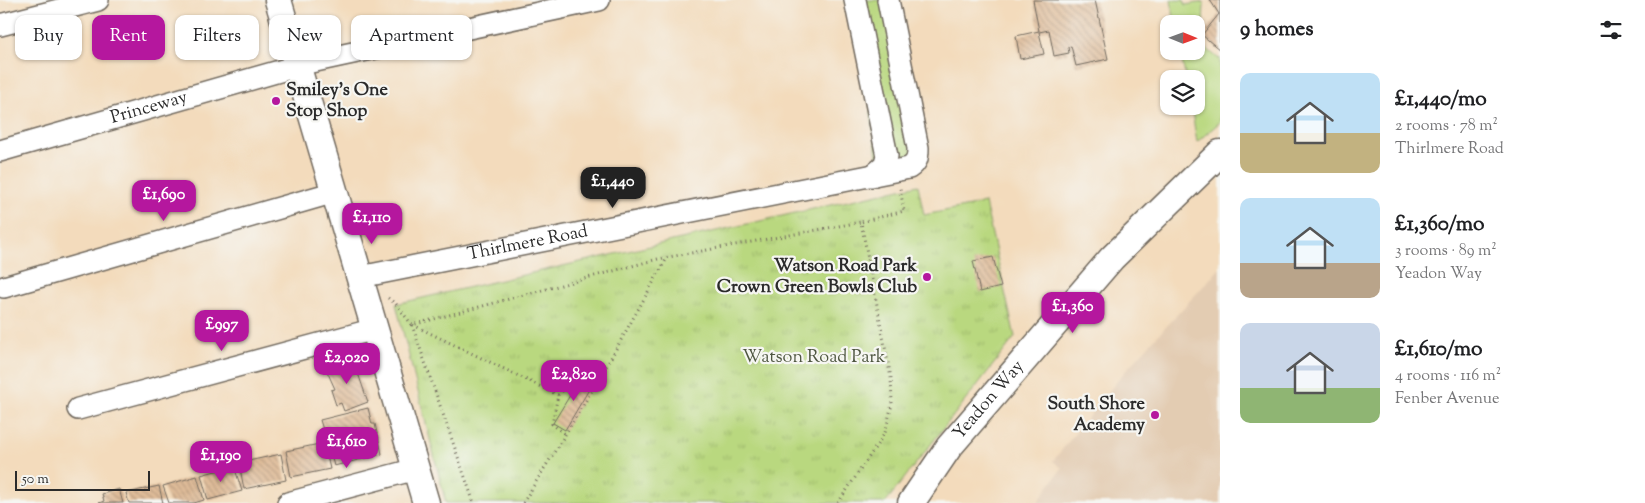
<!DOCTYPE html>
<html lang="en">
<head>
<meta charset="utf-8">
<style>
	body { margin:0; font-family:"Sorts Mill Goudy",serif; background:#f6f6f6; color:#202124; height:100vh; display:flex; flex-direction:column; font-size:19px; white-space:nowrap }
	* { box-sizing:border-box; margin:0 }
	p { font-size:16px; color:#757577 }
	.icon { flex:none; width:28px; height:28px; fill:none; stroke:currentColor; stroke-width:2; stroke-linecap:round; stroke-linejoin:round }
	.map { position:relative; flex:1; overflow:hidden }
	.sheet { display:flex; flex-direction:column; background:#fff; width:425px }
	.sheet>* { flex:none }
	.banner { position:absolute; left:15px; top:15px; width:475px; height:45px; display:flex; gap:10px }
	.needle { width:32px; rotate:91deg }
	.buttons { position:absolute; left:1160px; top:15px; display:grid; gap:10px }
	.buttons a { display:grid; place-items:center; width:45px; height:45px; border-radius:10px; background:#fff; box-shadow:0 1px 4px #0004; font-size:25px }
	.scale { position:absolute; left:15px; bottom:12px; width:135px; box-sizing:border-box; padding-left:5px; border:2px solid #2b2b2b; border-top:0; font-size:14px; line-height:18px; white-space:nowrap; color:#2b2b2b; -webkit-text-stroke:4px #f6f6f2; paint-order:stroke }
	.price { position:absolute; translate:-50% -42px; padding:0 11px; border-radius:10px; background:#b5179e; color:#fff; font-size:16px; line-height:32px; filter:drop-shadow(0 1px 2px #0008) }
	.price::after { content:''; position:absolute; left:50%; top:30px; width:15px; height:11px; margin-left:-8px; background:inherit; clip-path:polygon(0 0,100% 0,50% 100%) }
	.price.on { background:#222; color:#fff }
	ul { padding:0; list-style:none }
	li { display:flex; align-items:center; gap:15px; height:125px; padding:0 20px }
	li span { display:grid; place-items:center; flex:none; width:140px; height:100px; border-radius:10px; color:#555 }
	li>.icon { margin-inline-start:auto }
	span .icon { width:60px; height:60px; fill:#fffc; stroke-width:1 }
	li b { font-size:21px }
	h2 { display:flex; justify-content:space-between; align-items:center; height:60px; padding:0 20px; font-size:21px }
	.tag { padding:0 18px; border-radius:10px; background:#fff; box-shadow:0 1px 4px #0004; font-size:18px; line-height:45px }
	.tag.on { background:#b5179e; color:#fff }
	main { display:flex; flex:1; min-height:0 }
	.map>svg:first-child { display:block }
</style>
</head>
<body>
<main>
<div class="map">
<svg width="1220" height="503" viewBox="0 0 1220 503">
	<defs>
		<pattern id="park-tufts" width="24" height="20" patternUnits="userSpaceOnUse" patternTransform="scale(1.25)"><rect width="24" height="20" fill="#b9d87f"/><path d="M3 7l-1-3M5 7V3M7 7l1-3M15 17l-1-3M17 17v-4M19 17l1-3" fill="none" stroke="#9fba6e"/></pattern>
		<pattern id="building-back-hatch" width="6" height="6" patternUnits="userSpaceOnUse" patternTransform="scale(1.25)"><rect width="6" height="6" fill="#dfbc99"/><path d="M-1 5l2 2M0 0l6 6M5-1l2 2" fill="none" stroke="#b5997d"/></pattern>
	</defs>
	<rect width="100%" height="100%" fill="#f6f6f2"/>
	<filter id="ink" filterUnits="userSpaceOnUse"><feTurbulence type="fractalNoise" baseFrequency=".02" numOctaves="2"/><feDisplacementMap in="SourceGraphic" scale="10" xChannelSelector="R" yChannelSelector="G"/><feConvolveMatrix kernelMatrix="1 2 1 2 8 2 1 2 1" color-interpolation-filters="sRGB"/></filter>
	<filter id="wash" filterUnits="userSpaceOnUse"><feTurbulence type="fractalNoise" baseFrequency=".0096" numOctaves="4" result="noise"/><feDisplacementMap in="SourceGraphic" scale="20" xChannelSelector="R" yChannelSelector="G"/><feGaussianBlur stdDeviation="1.12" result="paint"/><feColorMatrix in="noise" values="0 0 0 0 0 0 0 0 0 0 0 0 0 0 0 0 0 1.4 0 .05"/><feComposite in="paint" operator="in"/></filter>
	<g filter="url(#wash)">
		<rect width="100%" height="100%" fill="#f3dbbc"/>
		<path fill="#e3ccb2" d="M1220,268V503H1037L1062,468L1053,461L1127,369Z"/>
		<path fill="#b9d87f" stroke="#728255" d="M855,0H888L918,156L879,171Z
			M1171,0H1184L1185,5L1204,2L1203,29L1196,39V24H1175Z
			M1196,40L1219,59L1220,58V122L1197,142L1191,106H1196V79H1186L1180,51H1196Z"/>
		<path fill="url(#park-tufts)" stroke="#728255" d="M918,185L924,215L985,203L1015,337L885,503H446L396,304Z"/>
		<g id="blocks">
			<path fill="url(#building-back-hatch)" d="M1033,0H1095L1108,59L1076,66L1071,46L1068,47L1069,53L1054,56L1049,30L1039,32L1044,54L1020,59L1016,36L1039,31Z
				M1210,0H1220V50L1202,35L1219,14Z
				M993,257L1001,287L980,292L973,261Z
				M353,359L368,402L344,411L341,403L336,405L331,390L335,389L326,369Z
				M583,374L594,381L565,430L553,423Z
				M368,408L372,424H375L382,454L334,466L330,451L343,448L341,439L345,438L343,428L324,433L320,420Z
				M324,443L330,469L291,477L286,451Z
				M281,454L286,480L244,489L239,463Z
				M234,466L242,491L208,500L201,475Z
				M197,476L204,500L194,503H169L163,486Z
				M159,486L163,503H129L126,493Z
				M119,489L123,503H99L104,501L102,494Z"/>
		</g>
	</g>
	<g filter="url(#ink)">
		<use href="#blocks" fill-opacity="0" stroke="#71695e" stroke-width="1"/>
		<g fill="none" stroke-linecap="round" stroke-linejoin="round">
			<defs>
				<g id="minor">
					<path d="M855,0L887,156L884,166L872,176"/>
					<path d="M0,25L98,0"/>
					<path id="s1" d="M0,151L311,62L599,0"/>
					<path id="s2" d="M360,277L909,168C917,163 918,158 918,148L888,0"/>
					<path d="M4,287L335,192"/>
					<path d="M78,409L375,329"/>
					<path d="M288,503L416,469"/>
				</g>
				<g id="tertiary">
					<path d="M278,0L426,503"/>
					<path id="s3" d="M911,503L949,447L1112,258L1220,153"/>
				</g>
			</defs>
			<use href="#minor" stroke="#71695e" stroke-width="24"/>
			<use href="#tertiary" stroke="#71695e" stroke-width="29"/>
			<path stroke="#71695e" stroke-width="3" stroke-dasharray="1 4" stroke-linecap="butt" d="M388,298L396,304L412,325L658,259L861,222
				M412,325L474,503
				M413,325L558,395L552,424L565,434
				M558,395L583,373L598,381
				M523,503L598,381L667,258
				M838,503L885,433L892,404L891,378L861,222L904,211L900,188"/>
			<use href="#minor" stroke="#fff" stroke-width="21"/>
			<use href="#tertiary" stroke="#fff" stroke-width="26"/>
		</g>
	</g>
	<g fill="#b5179e" stroke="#f6f6f2" stroke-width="2">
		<circle cx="276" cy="101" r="5"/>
		<circle cx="927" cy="277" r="5"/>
		<circle cx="1155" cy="415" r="5"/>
	</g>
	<g text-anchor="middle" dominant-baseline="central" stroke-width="4.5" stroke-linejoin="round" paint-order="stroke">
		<g font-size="18" font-weight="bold" fill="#2b2b2b" stroke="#f6f6f2" text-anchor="end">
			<text x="286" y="91" text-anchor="start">Smiley's One<tspan x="286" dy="21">Stop Shop</tspan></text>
			<text x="917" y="267">Watson Road Park<tspan x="917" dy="21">Crown Green Bowls Club</tspan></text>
			<text x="1145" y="405">South Shore<tspan x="1145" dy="21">Academy</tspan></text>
		</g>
		<g font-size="18" fill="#2b2b2b" stroke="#f6f6f2">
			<text stroke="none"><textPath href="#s1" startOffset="155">Princeway</textPath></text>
			<text stroke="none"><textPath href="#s2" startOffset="171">Thirlmere Road</textPath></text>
			<text stroke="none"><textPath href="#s3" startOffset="129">Yeadon Way</textPath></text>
		</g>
		<g font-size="18" fill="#4e5640" stroke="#f6f6f2">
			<text x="814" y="358">Watson Road Park</text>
		</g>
	</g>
</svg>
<div class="buttons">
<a><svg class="needle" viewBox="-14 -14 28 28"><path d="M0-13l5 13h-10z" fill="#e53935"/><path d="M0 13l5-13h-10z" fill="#757577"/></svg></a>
<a><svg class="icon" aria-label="layers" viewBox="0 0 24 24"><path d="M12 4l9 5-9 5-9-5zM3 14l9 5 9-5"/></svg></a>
</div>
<div class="scale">50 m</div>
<b class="price on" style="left:613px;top:209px">£1,440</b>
<b class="price" style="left:164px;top:222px">£1,690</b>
<b class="price" style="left:372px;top:245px">£1,110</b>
<b class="price" style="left:1073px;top:334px">£1,360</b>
<b class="price" style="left:222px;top:352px">£997</b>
<b class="price" style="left:347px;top:385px">£2,020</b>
<b class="price" style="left:574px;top:402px">£2,820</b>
<b class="price" style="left:347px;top:469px">£1,610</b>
<b class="price" style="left:221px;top:483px">£1,190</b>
<div class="banner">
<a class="tag">Buy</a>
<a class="tag on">Rent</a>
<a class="tag">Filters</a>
<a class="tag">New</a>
<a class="tag">Apartment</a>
</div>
</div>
<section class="sheet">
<h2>9 homes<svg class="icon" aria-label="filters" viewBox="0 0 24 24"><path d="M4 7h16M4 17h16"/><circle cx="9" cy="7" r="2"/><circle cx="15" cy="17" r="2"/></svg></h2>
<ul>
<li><span style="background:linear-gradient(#bfe0f5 60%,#c2b280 0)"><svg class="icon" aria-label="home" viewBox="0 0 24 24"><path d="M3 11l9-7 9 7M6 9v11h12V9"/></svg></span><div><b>£1,440/mo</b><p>2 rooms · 78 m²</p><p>Thirlmere Road</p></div></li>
<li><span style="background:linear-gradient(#bfe0f5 65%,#b9a48a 0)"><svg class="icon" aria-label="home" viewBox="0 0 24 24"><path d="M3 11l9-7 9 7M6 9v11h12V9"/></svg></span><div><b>£1,360/mo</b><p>3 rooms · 89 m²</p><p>Yeadon Way</p></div></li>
<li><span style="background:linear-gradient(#c9d6e8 65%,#8fb573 0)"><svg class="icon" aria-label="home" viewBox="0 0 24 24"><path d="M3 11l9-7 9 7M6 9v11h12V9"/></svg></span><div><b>£1,610/mo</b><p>4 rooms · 116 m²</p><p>Fenber Avenue</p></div></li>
</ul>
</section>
</main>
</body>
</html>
